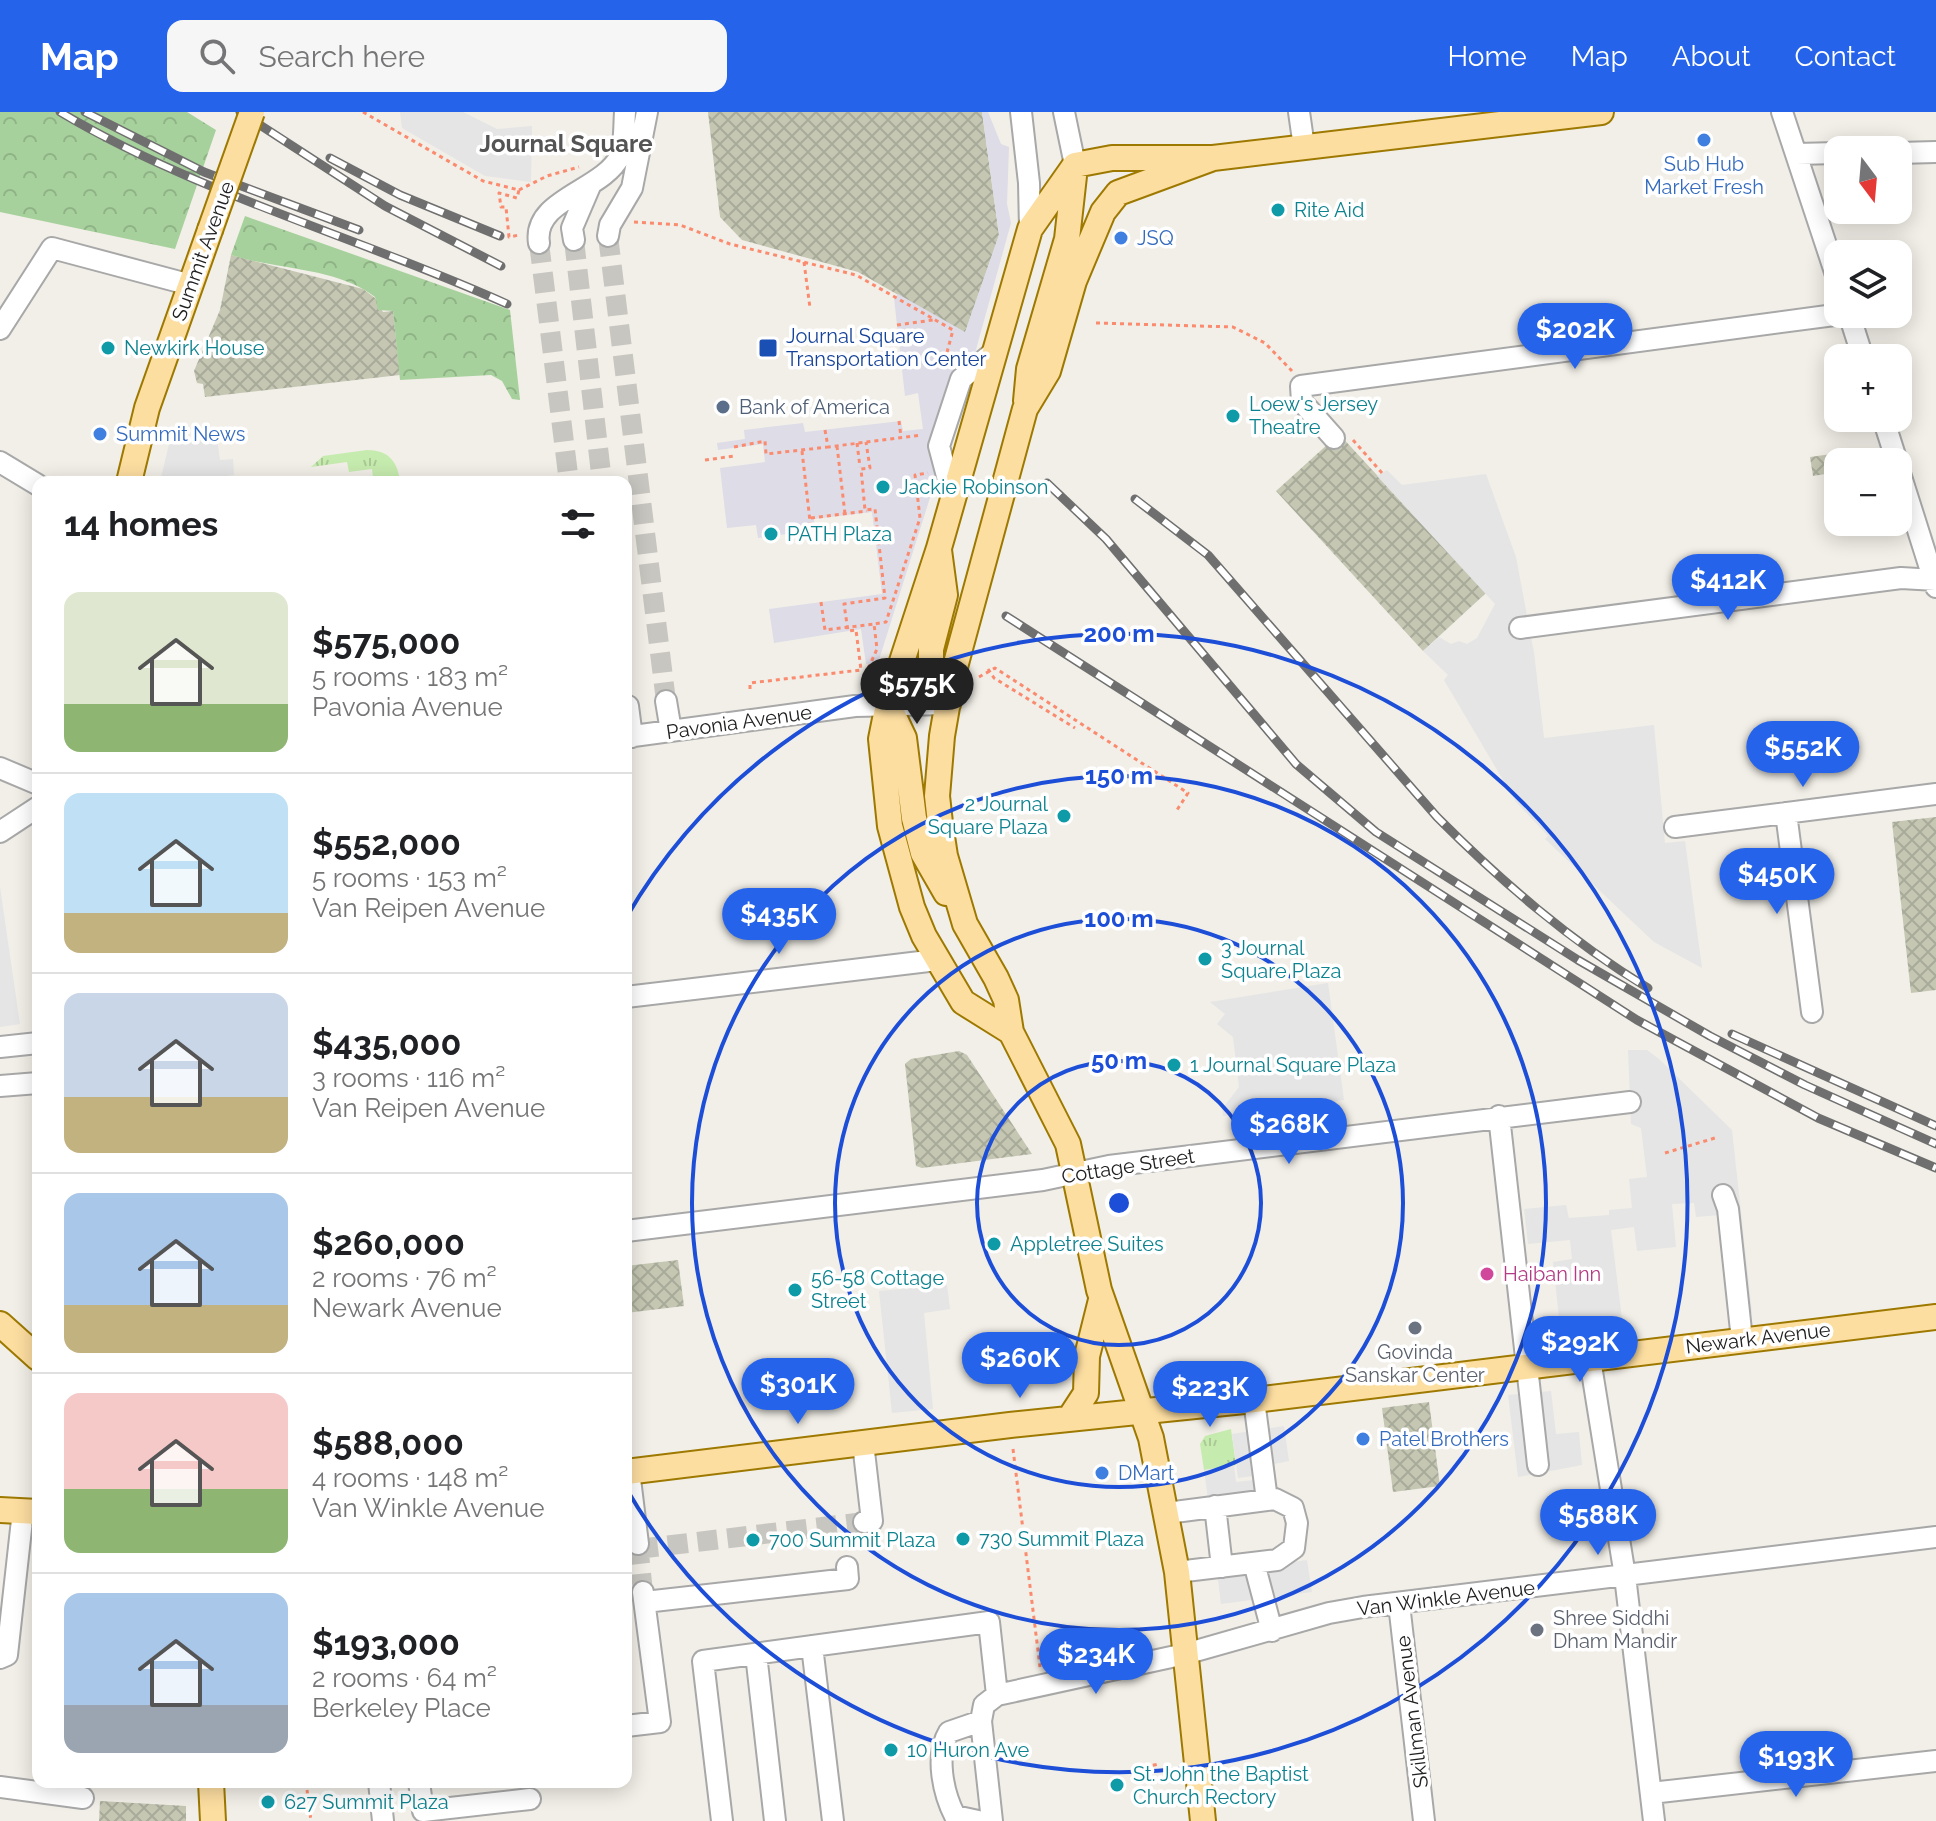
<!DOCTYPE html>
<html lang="en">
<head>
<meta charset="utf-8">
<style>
	body { margin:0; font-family:Raleway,sans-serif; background:#f6f6f6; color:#202124; height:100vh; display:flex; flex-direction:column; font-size:30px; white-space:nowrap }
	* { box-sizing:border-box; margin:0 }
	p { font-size:26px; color:#757577 }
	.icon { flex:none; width:44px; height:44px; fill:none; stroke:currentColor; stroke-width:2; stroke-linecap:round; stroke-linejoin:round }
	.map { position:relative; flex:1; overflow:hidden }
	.drawer { position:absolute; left:32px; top:364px; width:600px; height:1312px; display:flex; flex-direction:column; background:#fff; border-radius:16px; box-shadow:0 4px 20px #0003 }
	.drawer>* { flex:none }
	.needle { width:52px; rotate:164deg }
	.controls { position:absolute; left:1824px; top:24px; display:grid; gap:16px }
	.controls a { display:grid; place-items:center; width:88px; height:88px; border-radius:16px; background:#fff; box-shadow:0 4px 20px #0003; font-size:40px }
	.price { position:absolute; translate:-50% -68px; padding:0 18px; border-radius:28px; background:#2563eb; color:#fff; font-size:26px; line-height:52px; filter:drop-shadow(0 2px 4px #0008) }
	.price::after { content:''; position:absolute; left:50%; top:48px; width:24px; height:18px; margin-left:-12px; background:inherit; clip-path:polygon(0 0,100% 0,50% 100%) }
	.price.current { background:#222; color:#fff }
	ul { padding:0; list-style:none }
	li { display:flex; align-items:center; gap:24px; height:200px; padding:0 32px }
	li+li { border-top:2px solid #e0e0e0 }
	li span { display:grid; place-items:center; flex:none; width:224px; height:160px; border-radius:16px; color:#555 }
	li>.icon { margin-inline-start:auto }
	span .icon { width:96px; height:96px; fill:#fffc; stroke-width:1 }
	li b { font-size:34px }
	h2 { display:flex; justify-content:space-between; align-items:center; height:96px; padding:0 32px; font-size:34px }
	header { display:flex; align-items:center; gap:48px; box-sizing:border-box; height:112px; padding:0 40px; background:#2563eb; color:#fff }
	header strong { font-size:38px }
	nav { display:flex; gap:44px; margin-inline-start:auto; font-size:28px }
	.search { width:560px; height:72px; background:#f6f6f6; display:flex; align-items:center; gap:20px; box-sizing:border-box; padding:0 28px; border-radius:16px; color:#757577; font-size:30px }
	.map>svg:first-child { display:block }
</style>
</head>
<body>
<header>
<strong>Map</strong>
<div class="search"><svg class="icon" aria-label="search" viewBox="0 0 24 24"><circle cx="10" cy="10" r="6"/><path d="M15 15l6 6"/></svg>Search here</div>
<nav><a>Home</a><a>Map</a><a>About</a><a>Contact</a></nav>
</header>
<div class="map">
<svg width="1936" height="1709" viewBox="0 0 1936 1709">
	<defs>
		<pattern id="construction-cross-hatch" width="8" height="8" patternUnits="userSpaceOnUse" patternTransform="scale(2)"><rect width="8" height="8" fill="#c5c7b3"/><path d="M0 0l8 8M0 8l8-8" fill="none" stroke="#a9ab9a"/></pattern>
		<pattern id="grass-tufts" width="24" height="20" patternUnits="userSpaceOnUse" patternTransform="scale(2)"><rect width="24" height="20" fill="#c6ebae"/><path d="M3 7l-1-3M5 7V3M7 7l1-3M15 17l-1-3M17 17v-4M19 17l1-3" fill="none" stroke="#aac995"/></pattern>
		<pattern id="forest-crowns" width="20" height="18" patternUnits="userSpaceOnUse" patternTransform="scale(2)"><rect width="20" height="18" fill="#a7d19c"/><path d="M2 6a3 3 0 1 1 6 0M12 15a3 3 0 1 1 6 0" fill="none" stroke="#8fb386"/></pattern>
	</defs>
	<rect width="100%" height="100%" fill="#f2efe8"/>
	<path fill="url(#construction-cross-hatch)" d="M708,0H982L999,123L965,221L858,160L742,128L720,105Z
		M231,143L363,177L375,186L383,200L393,199L400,263L205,285L203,272L197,271L194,259L220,198Z
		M1339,322L1486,481L1423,539L1276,379Z
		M1860,338L1862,350H1838V360L1813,364L1810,345Z
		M1936,705V878L1911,881L1892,710Z
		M959,939L967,943L1032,1042L922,1056L916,1054L905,952L911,947Z
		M678,1148L684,1194L626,1201V1154Z
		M1429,1290L1440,1374L1393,1380L1382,1296Z
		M100,1689L186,1694V1709H99Z"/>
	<path fill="url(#grass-tufts)" d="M367,338C388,338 398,349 400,370H395L393,364L373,366L372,357L349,360L347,350L311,355L323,344Z
		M1231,1317L1236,1353L1204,1358L1200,1332L1205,1324Z"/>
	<path fill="url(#forest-crowns)" d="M0,0H187L216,18L175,137L0,100Z
		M245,104L510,198L520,288L512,287L502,269L491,263L400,268L393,199L378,198L375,185C336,155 277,158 231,143Z"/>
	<path fill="#e5e5e5" d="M400,0H463L497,17L532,14L531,70L485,64L402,16Z
		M217,327L220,348L233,347L234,363L218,365L219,370H160L169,332Z
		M1387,358L1402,373L1486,362L1516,445L1534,541L1544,626L1654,613L1665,731L1685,729L1702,856L1654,830L1545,727L1548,724L1516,690L1444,568L1448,563L1423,539L1439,525L1451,532L1459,529L1467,532L1477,526L1495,492L1377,364Z
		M0,775L20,912L0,915Z
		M1328,871L1344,988L1223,1004L1222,997L1239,975L1233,925L1217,912L1225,902L1210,890Z
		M1628,938H1647L1659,947L1732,1018L1752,1201L1730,1203L1720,1103L1696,1105L1694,1091L1672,1092L1676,1135L1637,1139L1634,1115L1611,1118L1623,1215L1561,1224L1553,1150L1572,1147L1570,1128L1528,1132L1524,1097L1566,1093L1569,1106L1609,1103V1098L1632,1096L1629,1067L1647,1065L1641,1016L1631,1012Z
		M947,1173L950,1197L924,1201L933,1297L892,1301L879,1179Z
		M1551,1279L1556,1322L1579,1320L1582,1353L1518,1365L1508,1283Z
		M1284,1314L1289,1349L1274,1352L1278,1378L1208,1387L1204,1358L1234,1353L1236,1370L1254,1368L1253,1364L1238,1366L1232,1322Z
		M1307,1448L1312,1480L1221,1492L1217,1460Z"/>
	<path fill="#dddce7" d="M982,0H988L1001,32L1009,35L1007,92L1011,111L972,252L878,551L866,552L861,517L774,531L769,497L882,482L872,400L814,407L815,418L758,426L756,413L727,416L720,356L765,350L763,332L718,338L717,331L745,327L744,318L803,311L805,320L901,309L903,319L923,317L918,281L905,284L894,186L898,182L965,220L999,123Z"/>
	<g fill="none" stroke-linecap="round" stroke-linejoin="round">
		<path stroke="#c8c6c0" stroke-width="20" stroke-dasharray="20 10" stroke-linecap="butt" d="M608,124L666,589
			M574,128L602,370
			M539,131L569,370
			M638,1432L643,1480
			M638,1437L864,1410"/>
		<defs>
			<path id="minor" d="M1021,0L1029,71L1030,117
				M1064,0L1075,53
				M1299,0L1304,35
				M1782,0L1838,169
				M1898,41L1936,40
				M1796,42L1838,41
				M608,124L610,113L632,76L647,0
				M574,128L572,116L590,74
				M539,131C532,87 603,79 620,44C625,32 624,13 625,0
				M1849,202L1863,246
				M0,217L52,136L191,173
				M1883,306L1897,350
				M1334,326L1302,290L1301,274L1842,202
				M0,350L38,373
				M1898,355L1936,475
				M952,383L939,334L961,267L994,240
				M1520,516L1901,466L1936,468
				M666,589L671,619
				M628,594L632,625
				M626,625L855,594L948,592
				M0,656L38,672
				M1786,701L1812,900
				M1675,715L1936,682
				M0,720L38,695
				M626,885L937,848
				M0,935L38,931
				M0,974L38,971
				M1499,1004L1538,1353
				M1723,1083L1728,1097L1742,1228
				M626,1119L1043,1068L1109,1054L1630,990
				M1590,1247L1625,1464L1654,1709
				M1254,1288L1267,1388
				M863,1331L872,1409L864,1410
				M629,1359L638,1432
				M1215,1394L1222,1455
				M1167,1401L1275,1387L1293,1396L1297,1411L1294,1436L1277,1448L1177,1460
				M1254,1451L1272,1519
				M645,1490L848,1467L847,1455
				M1399,1492L1424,1709
				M812,1534L833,1709
				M756,1542L775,1709
				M0,1546L7,1543L23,1399
				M626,1614L660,1610L643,1480
				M379,1670L383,1709
				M419,1670L423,1699L530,1687
				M0,1675L83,1686
				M1651,1681L1936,1649
				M722,1709L703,1549L989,1510L997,1583
				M978,1709L955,1704C943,1681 935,1643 949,1620L981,1609
				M992,1709L981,1609L984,1593L997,1583L1185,1542L1329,1501L1363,1495L1936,1425"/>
			<path id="major" d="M1026,289L1029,257L1067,127L1075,55
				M129,370L147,296L210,118
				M939,438L945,483L931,537V552L948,592
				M888,592L904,626L914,706L923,741L946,781
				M1011,920L963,890L924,824L912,795L890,714L881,627L888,592L939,436L1030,117L1075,53L1112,46H1213L1601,0
				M0,1212L38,1246
				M1069,1307L1086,1281L1087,1244L1101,1188
				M626,1360L1010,1313L1254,1288L1936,1205
				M0,1398L38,1400
				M211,1670L213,1709
				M1203,1709L1177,1460L1151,1326L1099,1178L1068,1032L1011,920L1006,888L996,866L965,812L945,744L940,711L937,684L942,624L952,566L1025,297L1048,259L1074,169L1103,100L1118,81L1213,46"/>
		</defs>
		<use href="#minor" stroke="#a8a8a8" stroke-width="24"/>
		<use href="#major" stroke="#9e7900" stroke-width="28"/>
		<path stroke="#fb8b6f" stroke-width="3" stroke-dasharray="4 4" stroke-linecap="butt" d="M363,0L483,69L519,78L517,86L499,81L501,95H506L509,125L519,123
			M519,78L547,64L579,55
			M634,110L680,113L730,132L856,163L953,218L942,259
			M804,150L810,196
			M1096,211L1233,215L1265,231L1292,259
			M897,213L933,208
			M899,309L901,325
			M825,318L828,335L922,323
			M1353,328L1382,361
			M857,331L860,355
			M837,334L845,402
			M734,335L765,329L766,342L828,335
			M802,339L811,418
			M705,348L735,344
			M811,406L867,399
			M821,490L825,518L874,512
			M988,557L994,566L1075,616
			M875,558L868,557L877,537L874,512L886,510L920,406L915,363L928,361
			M979,565L995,556L1188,681L1177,698
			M750,577V571L861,558L856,518L848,519L844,492L885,486L875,397L865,398L861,357L870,356L866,330
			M1665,1041L1715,1026
			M1013,1337L1040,1555
			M1145,1655L1159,1652
			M306,1670L311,1709"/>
		<use href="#minor" stroke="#fff" stroke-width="20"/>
		<use href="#major" stroke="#fddea1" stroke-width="24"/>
		<defs>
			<path id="rail" d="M60,0C200,83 359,125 507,192
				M85,0L204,60L359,118
				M240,0L385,94L501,154
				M330,46L400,83L500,124
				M1047,371L1106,427L1296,652L1376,720L1578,848L1710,924L1805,973L1936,1032
				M1135,387L1208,443L1437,705C1502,770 1569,828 1648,876
				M1006,504L1637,908L1818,1006L1936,1056
				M1732,922L1936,1014"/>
		</defs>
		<use href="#rail" stroke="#6f6f6f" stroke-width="9"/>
		<use href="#rail" stroke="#fff" stroke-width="6" stroke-dasharray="18" stroke-linecap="butt"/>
		<defs>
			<path id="major-bridge" d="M210,118L252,0"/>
		</defs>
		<use href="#major-bridge" stroke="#9e7900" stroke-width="28" stroke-linecap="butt"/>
		<use href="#major-bridge" stroke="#fddea1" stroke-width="24"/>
	</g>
	<g fill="none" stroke="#1d4ed8" stroke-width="4">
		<circle cx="1119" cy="1091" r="142"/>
		<circle cx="1119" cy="1091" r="284"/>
		<circle cx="1119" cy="1091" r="427"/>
		<path d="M626 806A569 569 0 1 1 626 1376"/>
	</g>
	<g fill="#3f7fe0" stroke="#fff" stroke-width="3">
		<circle cx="1704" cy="28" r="8"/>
		<circle cx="1121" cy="126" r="8"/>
		<circle cx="100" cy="322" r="8"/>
		<circle cx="1363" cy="1327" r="8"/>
		<circle cx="1102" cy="1361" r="8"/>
	</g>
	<g fill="#0f9aa8" stroke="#fff" stroke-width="3">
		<circle cx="1278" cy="98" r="8"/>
		<circle cx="108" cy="236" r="8"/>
		<circle cx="1233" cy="304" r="8"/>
		<circle cx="883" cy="375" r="8"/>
		<circle cx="771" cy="422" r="8"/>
		<circle cx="1064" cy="704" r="8"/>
		<circle cx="1205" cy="847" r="8"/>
		<circle cx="1174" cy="953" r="8"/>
		<circle cx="994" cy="1132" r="8"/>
		<circle cx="795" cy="1178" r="8"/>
		<circle cx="963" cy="1427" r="8"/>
		<circle cx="753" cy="1428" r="8"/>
		<circle cx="891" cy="1638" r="8"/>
		<circle cx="1117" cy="1673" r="8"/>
		<circle cx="268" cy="1690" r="8"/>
	</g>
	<rect fill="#1a4fb4" stroke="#fff" stroke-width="3" x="758" y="226" width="20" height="20" rx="4"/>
	<circle fill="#5c6f8a" stroke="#fff" stroke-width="3" cx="723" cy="295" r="8"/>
	<circle fill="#d1479c" stroke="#fff" stroke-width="3" cx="1487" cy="1162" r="8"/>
	<g fill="#6b7280" stroke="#fff" stroke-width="3">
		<circle cx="1415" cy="1216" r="8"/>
		<circle cx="1537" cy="1518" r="8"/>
	</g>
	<g text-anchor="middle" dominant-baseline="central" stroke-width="7" stroke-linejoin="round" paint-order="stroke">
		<g font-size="20" fill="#366cbe" stroke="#fff" text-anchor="start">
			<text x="1704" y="52" text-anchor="middle">Sub Hub<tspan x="1704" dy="23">Market Fresh</tspan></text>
			<text x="1137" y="126">JSQ</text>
			<text x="116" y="322">Summit News</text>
			<text x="1379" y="1327">Patel Brothers</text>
			<text x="1118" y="1361">DMart</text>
		</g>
		<g font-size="20" fill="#0d838f" stroke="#fff" text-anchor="start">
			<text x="1294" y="98">Rite Aid</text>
			<text x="124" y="236">Newkirk House</text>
			<text x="1249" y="292">Loew's Jersey<tspan x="1249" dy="23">Theatre</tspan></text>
			<text x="899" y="375">Jackie Robinson</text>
			<text x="787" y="422">PATH Plaza</text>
			<text x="1048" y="692" text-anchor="end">2 Journal<tspan x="1048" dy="23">Square Plaza</tspan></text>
			<text x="1221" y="836">3 Journal<tspan x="1221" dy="23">Square Plaza</tspan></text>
			<text x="1190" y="953">1 Journal Square Plaza</text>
			<text x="1010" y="1132">Appletree Suites</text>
			<text x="811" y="1166">56-58 Cottage<tspan x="811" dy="23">Street</tspan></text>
			<text x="979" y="1427">730 Summit Plaza</text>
			<text x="769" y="1428">700 Summit Plaza</text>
			<text x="907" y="1638">10 Huron Ave</text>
			<text x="1133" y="1662">St. John the Baptist<tspan x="1133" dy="23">Church Rectory</tspan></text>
			<text x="284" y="1690">627 Summit Plaza</text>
		</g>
		<g font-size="20" fill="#212121" stroke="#fff">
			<text transform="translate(203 139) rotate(-70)">Summit Avenue</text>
			<text transform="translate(739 610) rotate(-8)">Pavonia Avenue</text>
			<text transform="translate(1128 1054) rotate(-9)">Cottage Street</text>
			<text transform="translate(1758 1226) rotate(-7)">Newark Avenue</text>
			<text transform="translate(1446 1486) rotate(-7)">Van Winkle Avenue</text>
			<text transform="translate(1412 1600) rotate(-97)">Skillman Avenue</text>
		</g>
		<g font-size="20" fill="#164399" stroke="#fff" text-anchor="start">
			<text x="786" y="224">Journal Square<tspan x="786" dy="23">Transportation Center</tspan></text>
		</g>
		<g font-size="20" fill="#4e5e75" stroke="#fff" text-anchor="start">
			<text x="739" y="295">Bank of America</text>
		</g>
		<g font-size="20" fill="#b23c85" stroke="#fff" text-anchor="start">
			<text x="1503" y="1162">Haiban Inn</text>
		</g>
		<g font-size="20" fill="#5b616d" stroke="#fff">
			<text x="1415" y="1240">Govinda<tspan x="1415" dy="23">Sanskar Center</tspan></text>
			<text x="1553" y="1506" text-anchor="start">Shree Siddhi<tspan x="1553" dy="23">Dham Mandir</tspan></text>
		</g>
		<g font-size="24" font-weight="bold" fill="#545454" stroke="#fff">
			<text x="566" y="31">Journal Square</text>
		</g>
	</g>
	<circle cx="1119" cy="1091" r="12" fill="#1d4ed8" stroke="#fff" stroke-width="4"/>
	<g font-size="24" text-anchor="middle" font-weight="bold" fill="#1d4ed8" stroke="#fff" stroke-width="7" stroke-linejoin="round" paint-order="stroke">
		<text x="1119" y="530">200 m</text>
		<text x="1119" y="672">150 m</text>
		<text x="1119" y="815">100 m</text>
		<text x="1119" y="957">50 m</text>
	</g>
</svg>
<div class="controls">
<a><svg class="needle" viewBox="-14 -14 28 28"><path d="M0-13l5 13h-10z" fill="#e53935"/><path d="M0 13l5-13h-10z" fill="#757577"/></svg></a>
<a><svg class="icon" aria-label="layers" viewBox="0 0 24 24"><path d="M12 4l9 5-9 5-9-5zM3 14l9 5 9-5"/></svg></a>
<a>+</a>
<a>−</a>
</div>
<b class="price" style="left:1575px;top:259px">$202K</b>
<b class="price" style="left:1728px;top:510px">$412K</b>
<b class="price current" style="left:917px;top:614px">$575K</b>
<b class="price" style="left:1803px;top:677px">$552K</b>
<b class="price" style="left:1777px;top:804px">$450K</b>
<b class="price" style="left:779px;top:844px">$435K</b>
<b class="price" style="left:1289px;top:1054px">$268K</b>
<b class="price" style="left:1580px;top:1272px">$292K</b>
<b class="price" style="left:1020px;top:1288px">$260K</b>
<b class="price" style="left:798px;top:1314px">$301K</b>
<b class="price" style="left:1210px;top:1317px">$223K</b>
<b class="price" style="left:1598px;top:1445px">$588K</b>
<b class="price" style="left:1096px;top:1584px">$234K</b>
<b class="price" style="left:1796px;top:1687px">$193K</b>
<section class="drawer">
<h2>14 homes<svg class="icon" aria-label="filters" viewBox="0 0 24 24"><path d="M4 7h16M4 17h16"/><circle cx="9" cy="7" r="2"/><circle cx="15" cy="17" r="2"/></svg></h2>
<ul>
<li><span style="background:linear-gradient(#dfe7d0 70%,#8fb573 0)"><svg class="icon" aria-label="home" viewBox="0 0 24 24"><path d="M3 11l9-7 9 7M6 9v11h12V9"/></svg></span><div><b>$575,000</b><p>5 rooms · 183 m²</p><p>Pavonia Avenue</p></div></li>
<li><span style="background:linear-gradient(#bfe0f5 75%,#c2b280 0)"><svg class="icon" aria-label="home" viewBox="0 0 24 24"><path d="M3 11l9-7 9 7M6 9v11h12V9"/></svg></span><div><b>$552,000</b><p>5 rooms · 153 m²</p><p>Van Reipen Avenue</p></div></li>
<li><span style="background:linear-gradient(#c9d6e8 65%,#c2b280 0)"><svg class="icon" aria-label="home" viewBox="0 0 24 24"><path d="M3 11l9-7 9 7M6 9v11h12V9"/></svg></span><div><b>$435,000</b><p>3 rooms · 116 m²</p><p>Van Reipen Avenue</p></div></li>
<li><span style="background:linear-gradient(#a9c7e8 70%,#c2b280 0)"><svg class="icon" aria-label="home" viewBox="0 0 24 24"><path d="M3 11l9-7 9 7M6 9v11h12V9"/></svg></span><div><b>$260,000</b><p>2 rooms · 76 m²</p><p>Newark Avenue</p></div></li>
<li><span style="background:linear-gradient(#f6c9c9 60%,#8fb573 0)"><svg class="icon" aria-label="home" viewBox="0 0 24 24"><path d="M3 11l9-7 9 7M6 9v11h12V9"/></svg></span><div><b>$588,000</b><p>4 rooms · 148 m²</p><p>Van Winkle Avenue</p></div></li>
<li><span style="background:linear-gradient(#a9c7e8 70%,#9aa5b1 0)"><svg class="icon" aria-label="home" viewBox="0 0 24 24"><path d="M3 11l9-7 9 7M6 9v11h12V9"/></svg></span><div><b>$193,000</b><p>2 rooms · 64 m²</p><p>Berkeley Place</p></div></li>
</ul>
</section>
</div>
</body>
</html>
